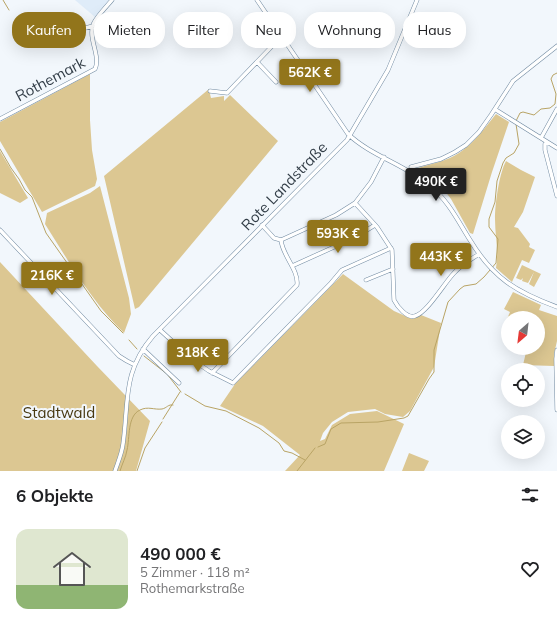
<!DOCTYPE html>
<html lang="de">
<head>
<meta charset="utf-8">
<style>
	body { margin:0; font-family:Mulish,sans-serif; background:#f2f2f2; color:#202124; height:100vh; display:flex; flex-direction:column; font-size:15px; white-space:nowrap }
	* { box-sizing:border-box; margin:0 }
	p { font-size:13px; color:#757577 }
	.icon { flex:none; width:22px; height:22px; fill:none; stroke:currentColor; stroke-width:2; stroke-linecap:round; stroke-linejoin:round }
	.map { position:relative; height:471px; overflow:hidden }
	.details { display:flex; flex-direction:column; background:#fff; flex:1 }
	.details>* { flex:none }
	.guide { position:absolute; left:12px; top:12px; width:533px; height:36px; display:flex; gap:8px }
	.needle { width:26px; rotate:208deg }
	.controls { position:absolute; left:501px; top:311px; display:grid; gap:8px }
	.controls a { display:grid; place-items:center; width:44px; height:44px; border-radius:50%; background:#fff; box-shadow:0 4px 16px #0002; font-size:20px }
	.price { position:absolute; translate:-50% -34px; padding:0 9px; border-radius:4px; background:#92751b; color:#fff; font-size:13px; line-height:26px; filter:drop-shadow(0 1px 2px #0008) }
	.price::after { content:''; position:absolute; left:50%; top:24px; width:12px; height:9px; margin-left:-6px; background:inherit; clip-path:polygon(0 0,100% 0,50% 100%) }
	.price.selected { background:#222; color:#fff }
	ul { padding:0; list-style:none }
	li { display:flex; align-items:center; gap:12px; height:100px; padding:0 16px }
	li span { display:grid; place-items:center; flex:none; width:112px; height:80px; border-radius:12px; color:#555 }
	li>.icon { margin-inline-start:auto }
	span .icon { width:48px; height:48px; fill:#fffc; stroke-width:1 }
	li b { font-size:17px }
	h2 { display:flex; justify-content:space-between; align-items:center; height:48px; padding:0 16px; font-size:17px }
	.tag { padding:0 14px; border-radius:16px; background:#fff; box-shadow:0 4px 16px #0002; font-size:14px; line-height:36px }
	.tag.selected { background:#92751b; color:#fff }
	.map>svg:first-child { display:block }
</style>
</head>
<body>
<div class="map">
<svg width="557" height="471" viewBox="0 0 557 471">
	<rect width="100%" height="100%" fill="#f2f7fc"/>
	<path fill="#dfecf9" d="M75,0H109L95,17Z"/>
	<path fill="#dcc792" d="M90,74V120L92,150L97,179L95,186L42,212L0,141V122Z
		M209,89L211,92L210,94L211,98L224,96V101L230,95L278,141L139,307L135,309L104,176Z
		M496,114L509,122L492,172L473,234L470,233L451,199L438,182L418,172V168C431,164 447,161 459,153C474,143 485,128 496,114Z
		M0,151L28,198L20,203L0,193Z
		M506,161L521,170L535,177L523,212L514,227L518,228L530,244L529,247L535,250L529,263L522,260L512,282L496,268C499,252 495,236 495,219C495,204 499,174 506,161Z
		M100,186L129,298L131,314L124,333C92,302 69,262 45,224L47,213L90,193Z
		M0,262L97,366L150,421L136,471H0Z
		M522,265L541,274L534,287L529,284L534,272L528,283L522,281L523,278L521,280L516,278Z
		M343,274L394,311L412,319L421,315L441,323L434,367L410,411L403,417L385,414L375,409L348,412L332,422L323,433L320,441L325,439L332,425L350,414L377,411L404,424L384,471H285L300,455L263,426L220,406L235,384Z
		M513,292L541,305L539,310L557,316V341L554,354V366L523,365L527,348H538V318H508V320L507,319L510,312L504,309Z
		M409,453L429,461L424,471H402Z"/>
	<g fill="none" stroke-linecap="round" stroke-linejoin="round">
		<path stroke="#b9a465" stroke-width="1" d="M3,0L9,10
			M516,121L520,113L523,112L534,115L541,109L550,108L555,104L556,94L551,79L553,75L557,73
			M0,149L11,168L19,179L25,190L32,197L46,233L101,311L123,333
			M129,340L137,349
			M144,356L167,374L181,392
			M185,394L205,406L226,411L259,428L279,443L284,451L292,453L305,460
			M163,419L180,392
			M318,447L325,444L331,429L341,423L378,422L404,418L408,416L429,379L434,372V350L448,302L460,289L464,286L476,284L484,277L496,263L498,239L489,227V219L495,202L497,181L503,163L506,158L514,153L519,144L516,124
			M120,471C122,464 126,457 127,450C130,438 127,416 140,410C148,406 154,410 162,409C167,408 168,404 173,405
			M137,471L145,448L162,422
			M297,471L315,448"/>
		<defs>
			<path id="minor" d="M257,0L348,134C371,156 406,165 430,186C448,200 458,221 470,240C493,278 516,292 557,307
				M55,36L93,26
				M257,62L276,82
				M210,91L227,93L276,42L283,38
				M496,110L557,148
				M0,119L95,69C101,56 88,39 93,25C95,18 107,6 112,0
				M541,138L557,109
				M547,142L545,144V150L557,196
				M411,167L441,159L455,152L466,145L479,132L491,115L513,81L557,46
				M355,203L377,227L392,250L394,300C397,306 407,319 415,316C427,313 445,282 454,273C461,265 470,260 479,254
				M0,230L119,356L127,361L135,365
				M281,240L336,215L355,203L371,182L384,157
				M292,266L354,238L375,225
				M366,280L393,269
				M160,330L193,360L209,371L233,383L331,283L342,270L391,248
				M143,349L179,383
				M557,350L556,359L557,410
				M212,373L297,285C299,270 282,255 281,240L274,238L262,225
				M115,471C118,462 122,453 123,444C129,402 122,372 153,336L347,140L388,70L417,0"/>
		</defs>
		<use href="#minor" stroke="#728ba2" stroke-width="4.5"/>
		<use href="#minor" stroke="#fff" stroke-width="3.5"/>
	</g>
	<g text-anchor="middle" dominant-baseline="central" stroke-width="4" stroke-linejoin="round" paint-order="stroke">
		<g font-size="15" fill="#333e48" stroke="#f2f7fc">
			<text transform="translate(50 79) rotate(-28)">Rothemark</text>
			<text transform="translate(284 186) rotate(-46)">Rote Landstraße</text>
		</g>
		<g font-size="15" fill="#483911" stroke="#f2f7fc">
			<text x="59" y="412">Stadtwald</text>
		</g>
	</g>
</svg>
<div class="controls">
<a><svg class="needle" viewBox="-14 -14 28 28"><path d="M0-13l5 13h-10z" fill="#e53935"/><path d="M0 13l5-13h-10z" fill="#757577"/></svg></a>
<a><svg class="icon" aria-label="locate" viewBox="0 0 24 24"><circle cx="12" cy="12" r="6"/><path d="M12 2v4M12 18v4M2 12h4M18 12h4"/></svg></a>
<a><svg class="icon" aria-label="layers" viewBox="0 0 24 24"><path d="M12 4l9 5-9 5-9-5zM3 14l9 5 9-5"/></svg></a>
</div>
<b class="price" style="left:310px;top:93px">562K €</b>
<b class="price selected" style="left:436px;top:202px">490K €</b>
<b class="price" style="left:338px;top:254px">593K €</b>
<b class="price" style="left:441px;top:277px">443K €</b>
<b class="price" style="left:52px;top:296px">216K €</b>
<b class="price" style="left:198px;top:373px">318K €</b>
<div class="guide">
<a class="tag selected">Kaufen</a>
<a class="tag">Mieten</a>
<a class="tag">Filter</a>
<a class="tag">Neu</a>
<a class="tag">Wohnung</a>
<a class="tag">Haus</a>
</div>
</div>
<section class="details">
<h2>6 Objekte<svg class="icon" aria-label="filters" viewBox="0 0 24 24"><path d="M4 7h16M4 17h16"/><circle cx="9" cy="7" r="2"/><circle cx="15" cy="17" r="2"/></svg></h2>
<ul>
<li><span style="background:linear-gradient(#dfe7d0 70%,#8fb573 0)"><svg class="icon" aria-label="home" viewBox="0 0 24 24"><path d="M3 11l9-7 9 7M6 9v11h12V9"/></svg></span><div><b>490 000 €</b><p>5 Zimmer · 118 m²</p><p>Rothemarkstraße</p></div><svg class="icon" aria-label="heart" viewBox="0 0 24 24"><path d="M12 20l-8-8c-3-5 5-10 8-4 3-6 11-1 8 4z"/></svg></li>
</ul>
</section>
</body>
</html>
